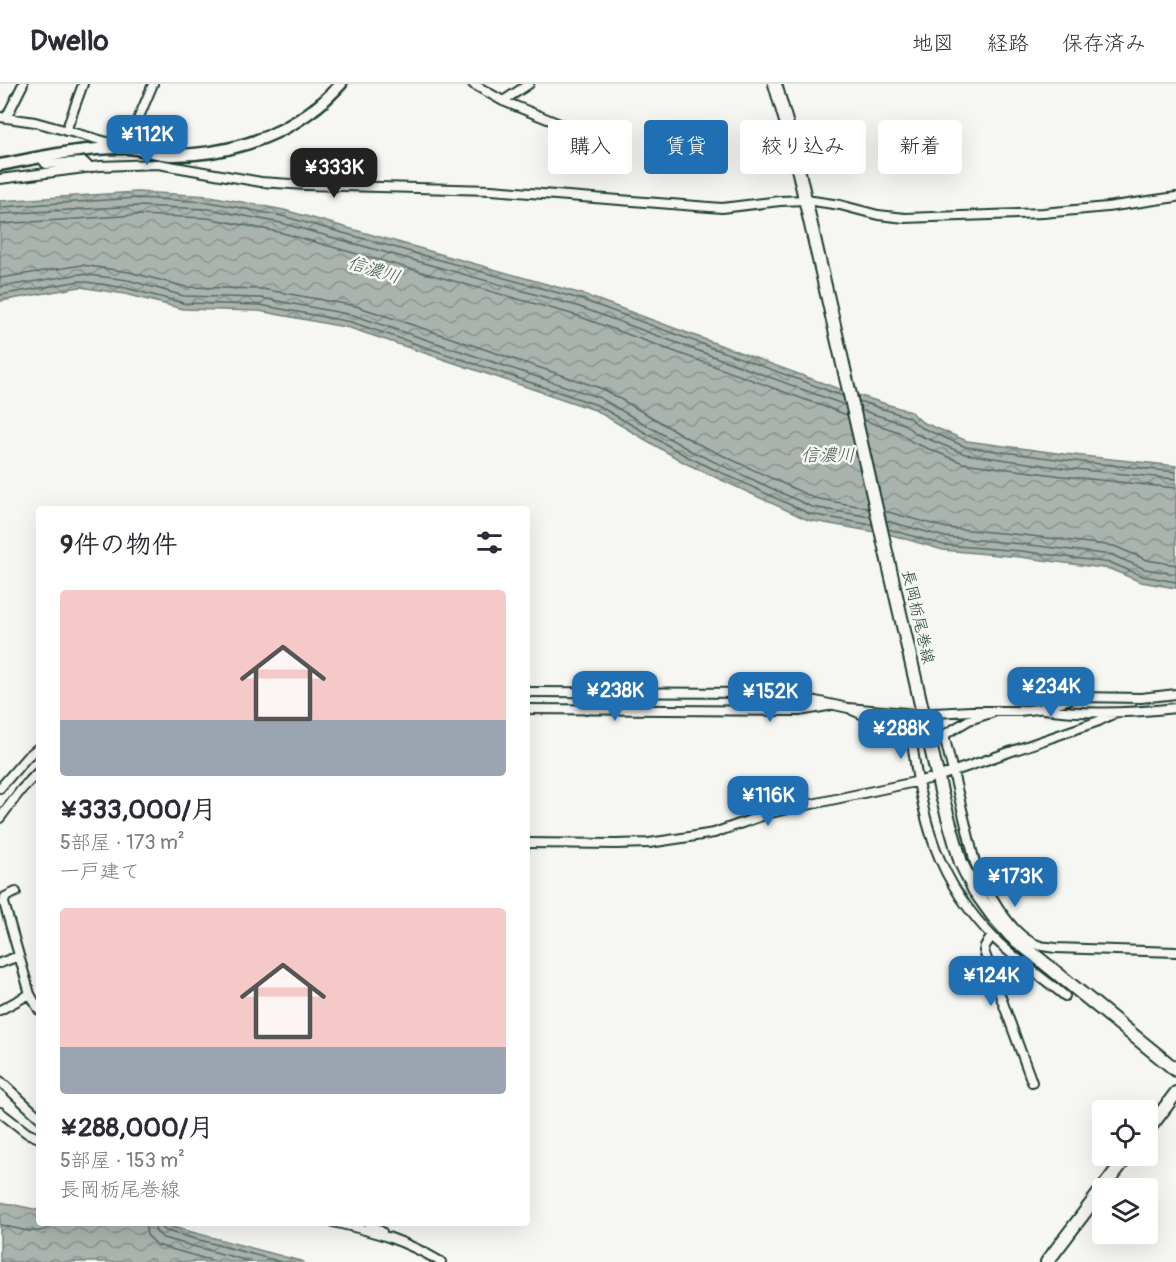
<!DOCTYPE html>
<html lang="ja">
<head>
<meta charset="utf-8">
<style>
	body { margin:0; font-family:Pangolin,"Klee One",sans-serif; background:#f2f2f3; color:#2b2b33; height:100vh; display:flex; flex-direction:column; font-size:22px; white-space:nowrap }
	* { box-sizing:border-box; margin:0 }
	p { font-size:20px; color:#7c7c81 }
	.icon { flex:none; width:33px; height:33px; fill:none; stroke:currentColor; stroke-width:2; stroke-linecap:round; stroke-linejoin:round }
	.map { position:relative; flex:1; overflow:hidden }
	.panel { position:absolute; left:36px; top:422px; width:494px; height:720px; display:flex; flex-direction:column; background:#fff; border-radius:6px; box-shadow:0 6px 24px #0002 }
	.panel>* { flex:none }
	.guide { position:absolute; left:548px; top:36px; width:538px; height:54px; display:flex; gap:12px }
	.controls { position:absolute; left:1092px; top:1016px; display:grid; gap:12px }
	.controls a { display:grid; place-items:center; width:66px; height:66px; border-radius:6px; background:#fff; box-shadow:0 6px 24px #0002; font-size:30px }
	.price { position:absolute; translate:-50% -51px; padding:0 14px; border-radius:12px; background:#1f6fb2; color:#fff; font-size:20px; line-height:39px; filter:drop-shadow(0 2px 3px #0008) }
	.price::after { content:''; position:absolute; left:50%; top:36px; width:18px; height:14px; margin-left:-9px; background:inherit; clip-path:polygon(0 0,100% 0,50% 100%) }
	.price.on { background:#222; color:#fff }
	ul { padding:0; list-style:none }
	li { display:grid; align-content:center; gap:12px; height:318px; padding:0 24px }
	li span { display:grid; place-items:center; height:186px; border-radius:6px; color:#555 }
	li>.icon { margin-inline-start:auto }
	span .icon { width:108px; height:108px; fill:#fffc; stroke-width:1 }
	li b { font-size:26px }
	h2 { display:flex; justify-content:space-between; align-items:center; height:72px; padding:0 24px; font-size:26px }
	.pill { padding:0 21px; border-radius:6px; background:#fff; box-shadow:0 6px 24px #0002; font-size:21px; line-height:54px }
	.pill.on { background:#1f6fb2; color:#fff }
	header { display:flex; align-items:center; gap:36px; box-sizing:border-box; height:84px; padding:0 30px; background:#fff; border-bottom:2px solid #e1e1e2 }
	header strong { font-size:28px }
	nav { display:flex; gap:33px; margin-inline-start:auto; font-size:21px }
	.map>svg:first-child { display:block }
</style>
</head>
<body>
<header>
<strong>Dwello</strong>
<nav><a>地図</a><a>経路</a><a>保存済み</a></nav>
</header>
<div class="map">
<svg width="1176" height="1178" viewBox="0 0 1176 1178">
	<defs>
		<pattern id="water-waves" width="16" height="10" patternUnits="userSpaceOnUse" patternTransform="scale(1.5)"><rect width="16" height="10" fill="#aab3ae"/><path d="M0 5q4-4 8 0t8 0" fill="none" stroke="#8a938e"/></pattern>
	</defs>
	<rect width="100%" height="100%" fill="#f6f6f2"/>
	<filter id="ink" filterUnits="userSpaceOnUse"><feTurbulence type="fractalNoise" baseFrequency=".0167" numOctaves="2"/><feDisplacementMap in="SourceGraphic" scale="12" xChannelSelector="R" yChannelSelector="G"/><feConvolveMatrix kernelMatrix="1 2 1 2 8 2 1 2 1" color-interpolation-filters="sRGB"/></filter>
	<g filter="url(#ink)">
		<path fill="url(#water-waves)" stroke="#72847d" stroke-width="1.5" d="M137,108L210,112L284,126L582,210L839,305L911,328L922,338L967,357L1064,370L1176,382V504L1141,498L1110,485L1020,473L943,466L892,451L808,436L685,379L595,326L350,244L259,227L183,225L125,210L80,203L0,217V117Z
			M0,1118L39,1126V1138L158,1139L304,1178H0Z"/>
		<path fill="#f6f6f2" d="M840,302L853,306L887,454L874,451Z"/>
		<g fill="none" stroke-linecap="round" stroke-linejoin="round">
			<path stroke="#576c65" stroke-width="1.5" d="M0,123L137,114L209,118L282,132L580,215L843,312
				M0,130L137,122L209,125L281,139L577,222L845,321
				M0,140L137,131L207,134L279,148L575,231L847,331
				M0,194L82,181L129,188L186,203L262,205L356,222L603,305L696,359L814,414L868,424
				M0,203L81,190L128,196L184,212L261,214L353,231L600,314L691,367L812,423L870,433
				M0,211L80,197L126,204L183,219L260,221L351,238L597,321L688,373L810,430L872,441
				M859,317L908,333L920,343L966,363L1064,376L1176,388
				M861,326L904,340L916,350L965,370L1063,384L1176,395
				M863,336L899,348L912,358L963,379L1062,392L1176,404
				M884,427L947,444L1023,451L1114,462L1147,476L1176,481
				M887,437L945,453L1022,460L1112,471L1145,485L1176,490
				M888,445L944,461L1021,467L1111,479L1143,492L1176,498
				M145,1138L147,1151L157,1161L217,1178
				M154,1138L156,1148L163,1154L252,1178
				M161,1138L162,1144L166,1147L281,1178
				M0,1141C19,1144 41,1155 57,1138"/>
			<path stroke="#cbd1cc" stroke-width="8" stroke-dasharray="8 4" stroke-linecap="butt" d="M965,810L977,802"/>
			<defs>
				<path id="street" d="M473,0L503,17L582,49
					M503,17L529,0
					M0,33L35,38L118,61
					M6,34L23,0
					M66,47L83,0
					M135,65L139,33L153,0
					M41,74L46,80L84,78L90,84
					M0,95L100,82L158,80L261,98L306,101L491,106L722,124L780,117L806,116L840,121L878,131L905,134L1043,129L1107,123L1176,113
					M526,608L779,609L848,624L917,630L971,627H1019L1038,625L1077,613L1141,614L1176,610
					M526,625L799,627L828,622
					M1043,625C1088,631 1131,629 1176,624
					M852,626L911,652H918
					M944,651L975,779C987,806 1010,854 1041,862C1045,863 1051,863 1055,864L1176,868
					M911,652C923,736 934,795 997,857C1018,877 1043,894 1065,912
					M934,652L944,651L969,636L991,629
					M943,691L1099,637L1113,630
					M0,704L27,673L39,663
					M0,734L21,706L39,687
					M526,759L616,760L649,759L689,753L714,749L770,729L929,695
					M16,808L5,813L4,819L30,910L39,926
					M992,852L985,862L984,867L1032,998
					M0,879L19,872
					M0,926L30,910
					M0,997L39,1033
					M0,1028L27,1049L39,1054
					M333,1138C376,1148 404,1156 441,1178
					M367,1138L382,1148"/>
				<path id="secondary" d="M0,81C41,73 85,63 127,64C143,65 157,71 173,71C222,71 275,56 314,25C324,18 332,9 341,0"/>
				<path id="primary" d="M775,0L792,58L942,712L961,779L975,807L993,832L1011,852L1176,986
					M1148,1046L1176,1009
					M1047,1178L1128,1071"/>
			</defs>
			<use href="#street" stroke="#1f3d34" stroke-width="12"/>
			<use href="#secondary" stroke="#1f3d34" stroke-width="15"/>
			<use href="#primary" stroke="#1f3d34" stroke-width="16"/>
			<use href="#street" stroke="#f6f6f2" stroke-width="8"/>
			<use href="#secondary" stroke="#f6f6f2" stroke-width="10"/>
			<use href="#primary" stroke="#f6f6f2" stroke-width="12"/>
		</g>
	</g>
	<g text-anchor="middle" dominant-baseline="central" stroke-width="5" stroke-linejoin="round" paint-order="stroke">
		<g font-size="16" fill="#1f3d34" stroke="#f6f6f2">
			<text transform="translate(918 533) rotate(77)">長岡栃尾巻線</text>
		</g>
		<g font-size="18" font-style="italic" fill="#425a52" stroke="#f6f6f2">
			<text transform="translate(374 186) rotate(17)">信濃川</text>
			<text x="828" y="371">信濃川</text>
		</g>
	</g>
</svg>
<div class="controls">
<a><svg class="icon" aria-label="locate" viewBox="0 0 24 24"><circle cx="12" cy="12" r="6"/><path d="M12 2v4M12 18v4M2 12h4M18 12h4"/></svg></a>
<a><svg class="icon" aria-label="layers" viewBox="0 0 24 24"><path d="M12 4l9 5-9 5-9-5zM3 14l9 5 9-5"/></svg></a>
</div>
<b class="price" style="left:147px;top:82px">¥112K</b>
<b class="price on" style="left:334px;top:115px">¥333K</b>
<b class="price" style="left:1051px;top:634px">¥234K</b>
<b class="price" style="left:615px;top:638px">¥238K</b>
<b class="price" style="left:770px;top:639px">¥152K</b>
<b class="price" style="left:901px;top:676px">¥288K</b>
<b class="price" style="left:768px;top:743px">¥116K</b>
<b class="price" style="left:1015px;top:824px">¥173K</b>
<b class="price" style="left:991px;top:923px">¥124K</b>
<div class="guide">
<a class="pill">購入</a>
<a class="pill on">賃貸</a>
<a class="pill">絞り込み</a>
<a class="pill">新着</a>
</div>
<section class="panel">
<h2>9件の物件<svg class="icon" aria-label="filters" viewBox="0 0 24 24"><path d="M4 7h16M4 17h16"/><circle cx="9" cy="7" r="2"/><circle cx="15" cy="17" r="2"/></svg></h2>
<ul>
<li><span style="background:linear-gradient(#f6c9c9 70%,#9aa5b1 0)"><svg class="icon" aria-label="home" viewBox="0 0 24 24"><path d="M3 11l9-7 9 7M6 9v11h12V9"/></svg></span><div><b>¥333,000/月</b><p>5部屋 · 173 m²</p><p>一戸建て</p></div></li>
<li><span style="background:linear-gradient(#f6c9c9 75%,#9aa5b1 0)"><svg class="icon" aria-label="home" viewBox="0 0 24 24"><path d="M3 11l9-7 9 7M6 9v11h12V9"/></svg></span><div><b>¥288,000/月</b><p>5部屋 · 153 m²</p><p>長岡栃尾巻線</p></div></li>
</ul>
</section>
</div>
</body>
</html>
